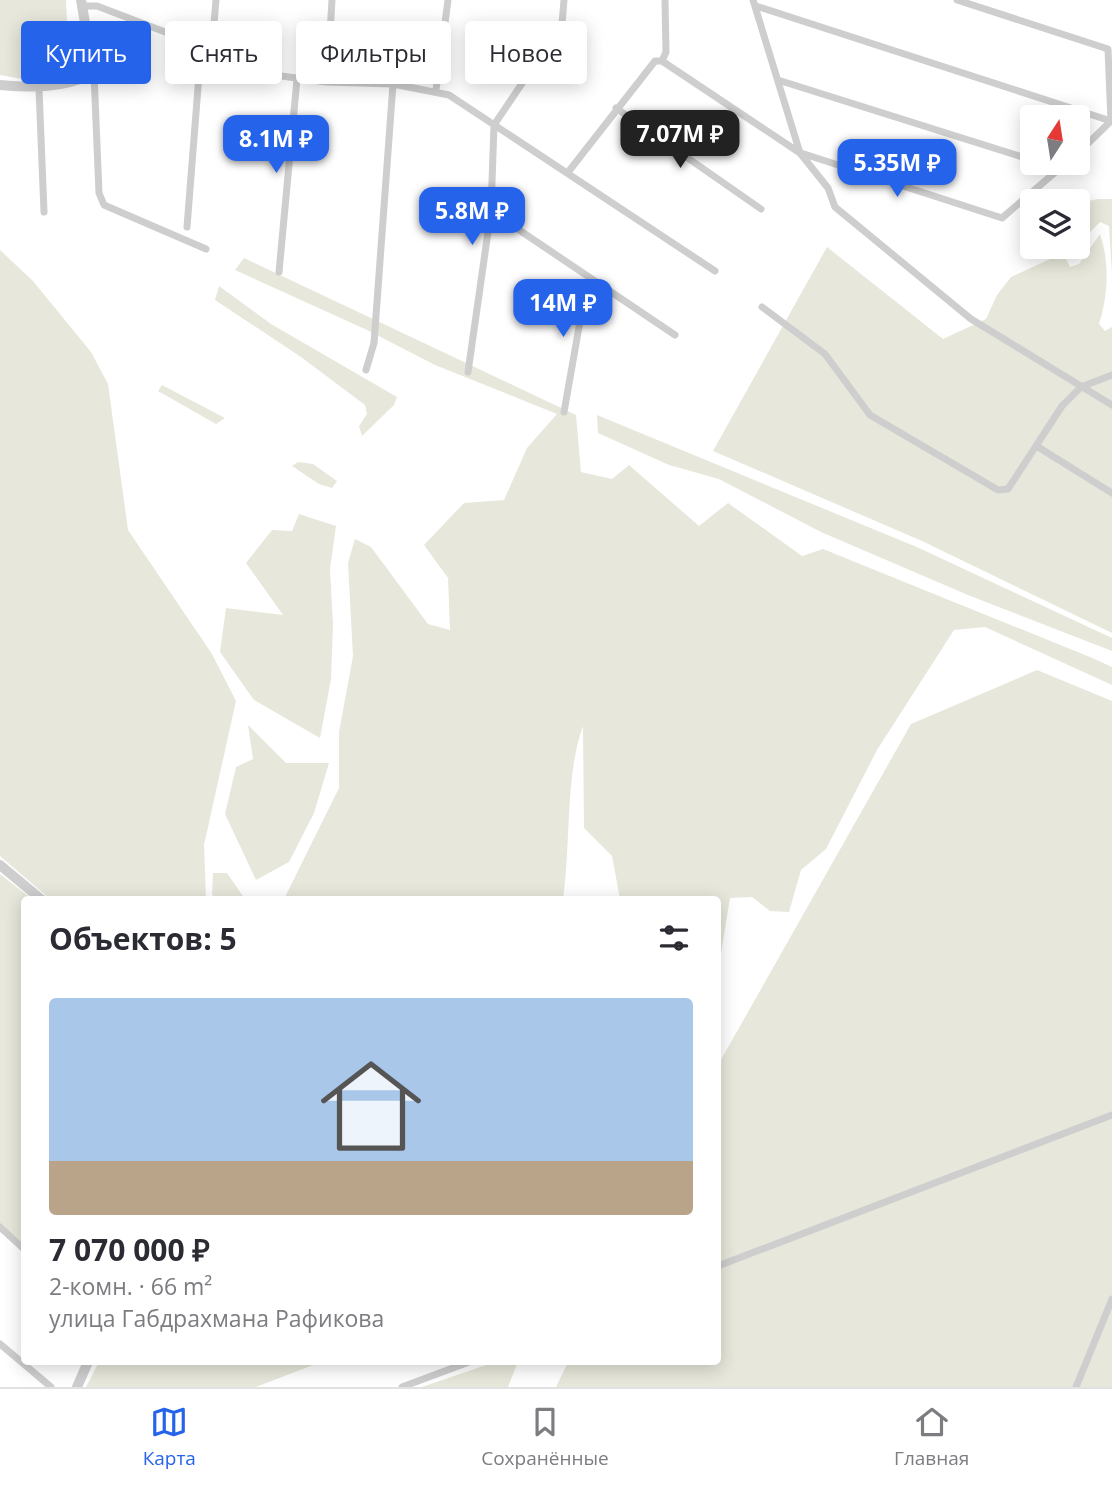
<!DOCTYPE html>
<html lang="ru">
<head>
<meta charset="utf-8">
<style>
	body { margin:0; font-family:"Open Sans",sans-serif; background:#f2f2f3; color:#2b2b33; height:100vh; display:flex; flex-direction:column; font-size:26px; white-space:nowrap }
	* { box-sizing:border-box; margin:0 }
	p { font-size:23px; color:#7c7c81 }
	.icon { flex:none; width:38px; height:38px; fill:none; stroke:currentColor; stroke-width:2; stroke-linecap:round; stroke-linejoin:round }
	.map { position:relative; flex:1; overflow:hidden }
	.details { position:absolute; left:21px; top:896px; width:700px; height:469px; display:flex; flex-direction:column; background:#fff; border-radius:7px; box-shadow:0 4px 18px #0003 }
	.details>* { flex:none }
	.hud { position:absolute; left:21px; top:21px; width:700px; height:63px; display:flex; gap:14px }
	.needle { width:46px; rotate:12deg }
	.fabs { position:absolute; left:1020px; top:105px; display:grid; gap:14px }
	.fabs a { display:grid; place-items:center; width:70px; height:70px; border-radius:7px; background:#fff; box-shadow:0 4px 18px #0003; font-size:35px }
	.price { position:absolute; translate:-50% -60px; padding:0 16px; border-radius:14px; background:#2563eb; color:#fff; font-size:23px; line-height:46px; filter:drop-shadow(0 2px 4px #0008) }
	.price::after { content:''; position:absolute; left:50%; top:42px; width:21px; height:16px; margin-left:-10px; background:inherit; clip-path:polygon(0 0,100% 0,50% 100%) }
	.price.selected { background:#222; color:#fff }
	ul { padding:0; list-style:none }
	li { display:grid; align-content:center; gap:14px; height:371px; padding:0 28px }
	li+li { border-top:2px solid #e1e1e2 }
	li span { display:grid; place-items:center; height:217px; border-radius:7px; color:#555 }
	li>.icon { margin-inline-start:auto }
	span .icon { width:126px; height:126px; fill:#fffc; stroke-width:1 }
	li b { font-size:30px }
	h2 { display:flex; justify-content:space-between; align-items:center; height:84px; padding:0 28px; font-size:30px }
	.chip { padding:0 24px; border-radius:7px; background:#fff; box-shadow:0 4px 18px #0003; font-size:24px; line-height:63px }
	.chip.selected { background:#2563eb; color:#fff }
	.dock { display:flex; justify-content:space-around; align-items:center; height:98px; border-top:2px solid #e1e1e2; background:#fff; font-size:19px; color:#7c7c81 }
	.dock a { display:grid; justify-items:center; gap:4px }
	.dock .selected { color:#2563eb }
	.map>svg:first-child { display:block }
</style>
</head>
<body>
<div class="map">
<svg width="1112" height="1387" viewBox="0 0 1112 1387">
	<rect width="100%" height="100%" fill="#fff"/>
	<path fill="#e8e7db" d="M0,0H66L69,65L50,62L39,82L0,75Z
		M1098,199H1112V274L1109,226L1100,222L1088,234L1074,256L1071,247H1078V203Z
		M1100,234C1110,263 1108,296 1099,324L1105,331L1112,327V633L922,541L713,451L827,247L943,339L986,319L997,295L1011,277L1063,253L1070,267L1079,264Z
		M0,250L33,281L91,352L108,384L128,530L212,654L236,701L204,845L206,899H50L0,856Z
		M244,258L576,415L581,472L612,479L629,465L699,526L728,503L802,556L823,549L1090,657L1112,667V685L985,627L954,630L877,750L826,849L801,870L789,912L770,911L752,897L730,898L718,972V900L620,899L612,856L584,828L583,726C565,775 571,846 563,899H284L339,788V732L353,656L348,563L355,539L371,547L428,624L450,630L448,578L424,545L464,503L504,500L527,448L557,414L435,365L367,330L235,270Z
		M219,286L271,324L397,397L394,405L362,436L359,426L367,414L365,405L301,357L215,300Z
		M162,385L225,418L216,424L158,391Z
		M597,415L919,548L1112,638V651L968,595L821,532L719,479L669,465L598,433Z
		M298,462L313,464L337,481L332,488L319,484L292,466Z
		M299,514L336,526L330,569L333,625L331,679L320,738L254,700L220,652L226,608L283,615L246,563L272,530L292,531Z
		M1037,670L1112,701V1387H556L568,1362H718V1065L911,724Z
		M248,725L286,763H329L314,813L289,862L256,880L225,814L236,767L253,759Z
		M213,873H227L245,899H221L212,895Z
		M0,874L32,899L24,900V1244L0,1223Z
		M99,1362H321L256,1387H86Z
		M495,1362L517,1364L508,1387H422Z"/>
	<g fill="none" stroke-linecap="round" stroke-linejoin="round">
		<path stroke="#cecece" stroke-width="7" d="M957,0L1108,49L1111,121L1078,153
			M82,6H97L202,46L211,57L266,74L327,82L393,84L449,95L715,271
			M756,6L1111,121
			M662,61L666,52L665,0
			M94,74L99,193L104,205L206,249
			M778,80L1032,160
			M327,82L332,0
			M39,89L44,212
			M436,90L448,0
			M616,108L761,209
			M494,125L562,24L564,0
			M800,153L828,188L835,207L971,319L1112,405
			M801,153L1002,218L1066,163
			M1041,163L1059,168
			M569,171L655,61H662L800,153L753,0
			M491,211L675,335
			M187,227L200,62L203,54L212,47L216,0
			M279,272L297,79
			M762,307L825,354L870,415L998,490L1008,489L1062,406L1081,387L1112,375
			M366,370L374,343L393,84
			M468,372L491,211L494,125
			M564,412L582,310L603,284
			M1038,447L1112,493
			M0,1227L24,1249
			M718,1266L1112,1115
			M0,1344L51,1387
			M402,1387L469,1362
			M1076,1387L1112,1299"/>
		<path stroke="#cecece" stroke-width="10" d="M0,85C35,88 61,88 94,74L81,0
			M0,865L42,900
			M77,1387L88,1362"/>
	</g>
</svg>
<div class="fabs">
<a><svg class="needle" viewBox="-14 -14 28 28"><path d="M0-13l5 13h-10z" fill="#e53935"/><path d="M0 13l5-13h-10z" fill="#7c7c81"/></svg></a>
<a><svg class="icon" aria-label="layers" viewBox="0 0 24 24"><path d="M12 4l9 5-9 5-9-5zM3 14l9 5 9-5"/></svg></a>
</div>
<b class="price selected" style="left:680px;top:170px">7.07M ₽</b>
<b class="price" style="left:276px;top:175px">8.1M ₽</b>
<b class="price" style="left:897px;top:199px">5.35M ₽</b>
<b class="price" style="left:472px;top:247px">5.8M ₽</b>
<b class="price" style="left:563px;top:339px">14M ₽</b>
<div class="hud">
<a class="chip selected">Купить</a>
<a class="chip">Снять</a>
<a class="chip">Фильтры</a>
<a class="chip">Новое</a>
</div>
<section class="details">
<h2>Объектов: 5<svg class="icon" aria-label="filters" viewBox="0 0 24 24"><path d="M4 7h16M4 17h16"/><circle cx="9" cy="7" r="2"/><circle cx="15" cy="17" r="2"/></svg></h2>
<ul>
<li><span style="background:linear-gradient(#a9c7e8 75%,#b9a48a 0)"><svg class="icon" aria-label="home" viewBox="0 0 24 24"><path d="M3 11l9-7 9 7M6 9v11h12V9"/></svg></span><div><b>7 070 000 ₽</b><p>2-комн. · 66 m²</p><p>улица Габдрахмана Рафикова</p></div></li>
</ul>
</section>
</div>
<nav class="dock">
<a class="selected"><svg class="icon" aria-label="map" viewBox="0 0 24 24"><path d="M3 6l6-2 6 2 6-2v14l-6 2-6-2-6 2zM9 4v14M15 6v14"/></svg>Карта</a>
<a><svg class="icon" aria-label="saved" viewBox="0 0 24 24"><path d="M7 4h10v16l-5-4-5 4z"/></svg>Сохранённые</a>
<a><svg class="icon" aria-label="home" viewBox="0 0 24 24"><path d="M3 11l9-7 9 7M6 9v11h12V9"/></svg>Главная</a>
</nav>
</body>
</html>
